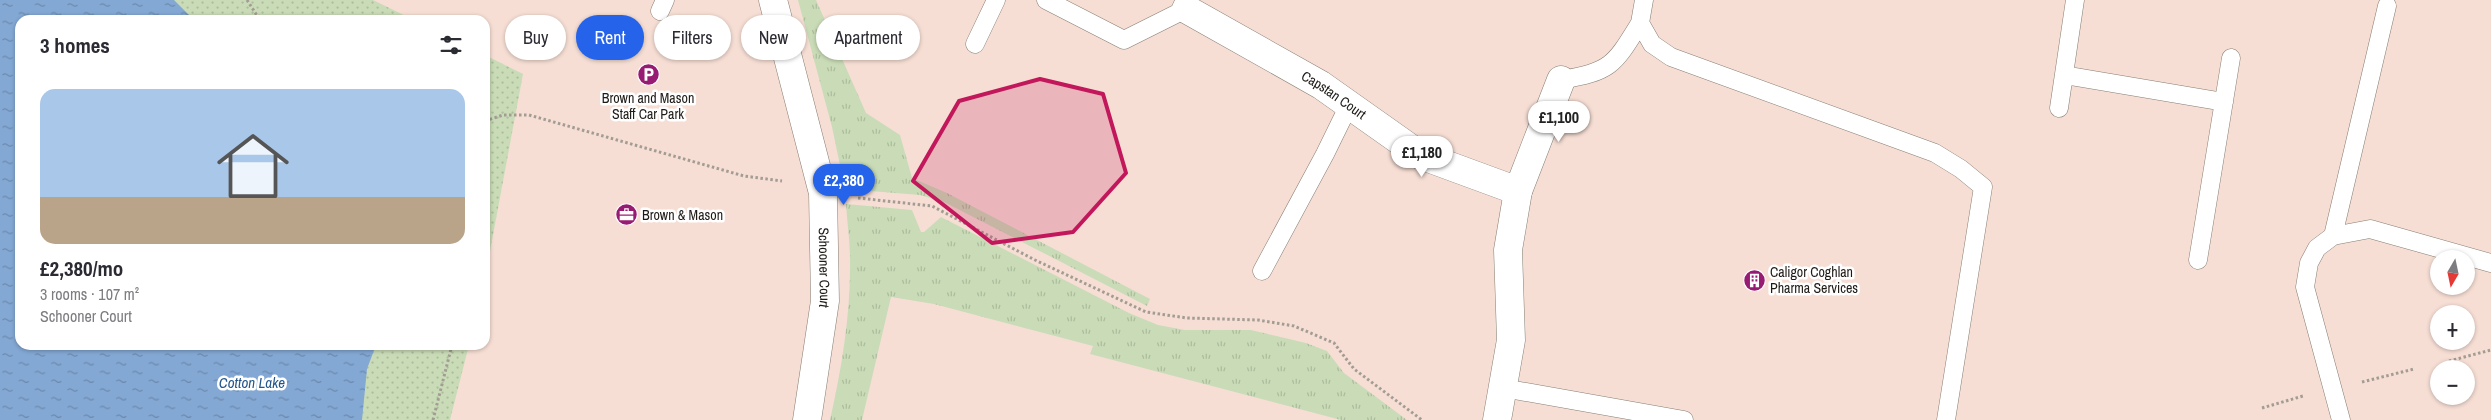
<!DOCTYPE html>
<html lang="en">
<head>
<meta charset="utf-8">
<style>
	body { margin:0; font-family:"Archivo Narrow",sans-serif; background:#f7f7f7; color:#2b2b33; height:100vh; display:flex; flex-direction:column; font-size:19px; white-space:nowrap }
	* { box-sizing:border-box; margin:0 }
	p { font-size:16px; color:#7c7c81 }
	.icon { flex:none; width:28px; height:28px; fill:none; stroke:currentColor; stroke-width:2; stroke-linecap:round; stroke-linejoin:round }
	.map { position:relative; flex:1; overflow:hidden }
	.panel { position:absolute; left:15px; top:15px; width:475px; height:335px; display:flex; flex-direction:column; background:#fff; border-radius:15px; box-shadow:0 1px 4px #0004 }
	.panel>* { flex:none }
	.hud { position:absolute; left:505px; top:15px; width:475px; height:45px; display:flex; gap:10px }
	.needle { width:32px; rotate:189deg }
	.controls { position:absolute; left:2430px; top:250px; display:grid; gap:10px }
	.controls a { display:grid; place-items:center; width:45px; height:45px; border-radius:50%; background:#fff; box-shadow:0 1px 4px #0004; font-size:25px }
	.price { position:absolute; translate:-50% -42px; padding:0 11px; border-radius:18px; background:#fff; color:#222; font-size:16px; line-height:32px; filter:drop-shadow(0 1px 2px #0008) }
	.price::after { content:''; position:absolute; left:50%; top:30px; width:15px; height:11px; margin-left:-8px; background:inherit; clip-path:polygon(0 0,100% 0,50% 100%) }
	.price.selected { background:#2563eb; color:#fff }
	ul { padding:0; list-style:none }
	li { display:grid; align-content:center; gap:10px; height:265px; padding:0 25px }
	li+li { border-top:1px solid #e1e1e2 }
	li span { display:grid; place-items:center; height:155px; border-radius:15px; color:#555 }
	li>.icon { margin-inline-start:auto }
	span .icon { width:90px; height:90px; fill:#fffc; stroke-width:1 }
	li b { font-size:21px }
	h2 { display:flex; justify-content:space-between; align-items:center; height:60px; padding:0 25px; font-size:21px }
	.chip { padding:0 18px; border-radius:22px; background:#fff; box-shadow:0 1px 4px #0004; font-size:18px; line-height:45px }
	.chip.selected { background:#2563eb; color:#fff }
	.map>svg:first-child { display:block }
</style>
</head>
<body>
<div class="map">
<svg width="2491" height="420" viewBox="0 0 2491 420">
	<defs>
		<pattern id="grass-tufts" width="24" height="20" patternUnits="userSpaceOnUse" patternTransform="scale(1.25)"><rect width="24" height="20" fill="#c9dcb7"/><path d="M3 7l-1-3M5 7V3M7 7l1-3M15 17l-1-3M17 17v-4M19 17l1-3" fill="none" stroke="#acbc9d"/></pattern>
		<pattern id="park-dots" width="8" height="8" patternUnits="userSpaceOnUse" patternTransform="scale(1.25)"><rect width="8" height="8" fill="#c9dcb7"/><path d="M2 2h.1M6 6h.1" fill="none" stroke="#acbc9d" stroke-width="1.8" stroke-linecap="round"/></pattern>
		<pattern id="water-ripples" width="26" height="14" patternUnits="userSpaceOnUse" patternTransform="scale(1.25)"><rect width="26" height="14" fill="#83a8d4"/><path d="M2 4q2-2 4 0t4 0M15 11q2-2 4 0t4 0" fill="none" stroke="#6b88ab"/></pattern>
	</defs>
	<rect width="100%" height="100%" fill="#f5ece0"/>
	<path fill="#f6ded4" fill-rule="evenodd" d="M0,0H2491V420H0ZM20,20H485V345H20ZM2439,259H2466V286H2439ZM2439,314H2466V341H2439ZM2439,369H2466V396H2439Z"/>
	<path fill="url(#grass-tufts)" d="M798,0H816L866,113L900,135L912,178L947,193L1150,299L1147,306L944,202L920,195L845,189L832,127Z
		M846,204L912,210L921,232H924L941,217L1129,313L1158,325L1185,330H1251L1306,343L1327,351L1344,373L1407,420H1341L1090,354L1093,346L934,304L891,297L862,420H830C842,367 851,312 850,258C850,240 847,222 846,204Z"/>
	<path fill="url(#park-dots)" d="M0,0H373L414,20H20V345H469L450,420H0Z
		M485,55L523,74L485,278Z"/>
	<path fill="url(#water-ripples)" d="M0,0H174L190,16L202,20H20V345H376L367,369L362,420H0Z"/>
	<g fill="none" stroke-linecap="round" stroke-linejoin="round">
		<defs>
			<path id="lane" d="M1046,0L1124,40L1186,9L1187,0
				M1644,0L1640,23L1652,44L1671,57L1935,153L1961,169L1983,187L1946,420
				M660,11L665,0
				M975,44L996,0
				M2064,75L2224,102
				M1561,80C1612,71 1614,65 1640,23
				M2059,108L2075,0
				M2333,236L2387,6
				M2198,260L2231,58
				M1262,271L1325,154L1349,105
				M1503,388L1684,420
				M2341,420L2305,287L2309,263L2317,248L2333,236L2370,229L2491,263"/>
			<g id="street">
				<path id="s1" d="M773,0L823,193L825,301L807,420"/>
				<path id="s2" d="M1186,9L1321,85L1420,155L1518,191L1508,250L1511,340L1497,420"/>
				<path d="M1518,191L1561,80"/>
			</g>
		</defs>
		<use href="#lane" stroke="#867e73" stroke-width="19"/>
		<use href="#street" stroke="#867e73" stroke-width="29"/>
		<path stroke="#a39c93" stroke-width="3" stroke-dasharray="2.5 2.5" stroke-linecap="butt" d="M247,0L256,14L264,20
			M485,121L503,115H529L744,176L782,181
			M858,198L932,206L1035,260L1146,312L1187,318L1258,320L1294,326L1334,343L1354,369L1422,420
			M2449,361L2491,350
			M2362,382L2414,369
			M2262,408L2303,396
			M433,420L452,345"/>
		<use href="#lane" stroke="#fff" stroke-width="18"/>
		<use href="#street" stroke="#fff" stroke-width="28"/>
	</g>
	<path fill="#c2185b" fill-opacity="0.2" stroke="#c2185b" stroke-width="4" stroke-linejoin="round" d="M1040,79L1103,94L1126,173L1073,232L992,243L913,181L959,101Z"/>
	<defs>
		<symbol id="parking-disc" viewBox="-11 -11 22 22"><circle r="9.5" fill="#981b73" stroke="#fff"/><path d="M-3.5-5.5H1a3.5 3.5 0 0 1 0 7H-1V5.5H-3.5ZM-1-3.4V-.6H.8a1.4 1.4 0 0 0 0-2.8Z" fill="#fff"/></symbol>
		<symbol id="office-disc" viewBox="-11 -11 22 22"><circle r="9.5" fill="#981b73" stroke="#fff"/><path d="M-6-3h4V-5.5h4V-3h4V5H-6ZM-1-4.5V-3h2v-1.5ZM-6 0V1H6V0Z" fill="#fff"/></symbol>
		<symbol id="building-disc" viewBox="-11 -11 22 22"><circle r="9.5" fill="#981b73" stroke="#fff"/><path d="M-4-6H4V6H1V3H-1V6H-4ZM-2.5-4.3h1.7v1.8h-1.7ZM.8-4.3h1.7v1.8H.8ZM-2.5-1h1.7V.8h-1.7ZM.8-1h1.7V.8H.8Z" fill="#fff"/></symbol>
	</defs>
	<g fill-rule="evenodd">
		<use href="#parking-disc" x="636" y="62" width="25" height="25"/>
		<use href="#office-disc" x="614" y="202" width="25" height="25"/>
		<use href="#building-disc" x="1742" y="268" width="25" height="25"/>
	</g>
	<g text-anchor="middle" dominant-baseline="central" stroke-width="5" stroke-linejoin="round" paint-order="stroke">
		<g font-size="14" fill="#1e1a16" stroke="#fff">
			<text stroke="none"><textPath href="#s2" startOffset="171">Capstan Court</textPath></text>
			<text stroke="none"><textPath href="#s1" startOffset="274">Schooner Court</textPath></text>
		</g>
		<g font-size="14" fill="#1e1a16" stroke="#fff" text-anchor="start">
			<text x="648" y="98" text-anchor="middle">Brown and Mason<tspan x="648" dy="16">Staff Car Park</tspan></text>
			<text x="642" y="215">Brown &amp; Mason</text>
			<text x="1770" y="272">Caligor Coghlan<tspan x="1770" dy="16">Pharma Services</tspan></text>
		</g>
		<g font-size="15" font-style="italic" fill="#24568d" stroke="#fff">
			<text x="252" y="382">Cotton Lake</text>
		</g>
	</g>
</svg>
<div class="controls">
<a><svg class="needle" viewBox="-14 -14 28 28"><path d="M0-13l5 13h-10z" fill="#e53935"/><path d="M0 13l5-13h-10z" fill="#7c7c81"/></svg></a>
<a>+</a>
<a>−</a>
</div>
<b class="price" style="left:1559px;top:143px">£1,100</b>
<b class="price" style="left:1422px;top:178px">£1,180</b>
<b class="price selected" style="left:844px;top:206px">£2,380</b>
<div class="hud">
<a class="chip">Buy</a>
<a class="chip selected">Rent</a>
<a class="chip">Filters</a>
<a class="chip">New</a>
<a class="chip">Apartment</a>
</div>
<section class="panel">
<h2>3 homes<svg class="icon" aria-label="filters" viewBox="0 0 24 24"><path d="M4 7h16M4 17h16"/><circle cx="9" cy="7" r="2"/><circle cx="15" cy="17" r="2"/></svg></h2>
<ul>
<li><span style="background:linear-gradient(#a9c7e8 70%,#b9a48a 0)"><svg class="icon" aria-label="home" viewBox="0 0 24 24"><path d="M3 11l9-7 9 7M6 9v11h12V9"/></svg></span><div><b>£2,380/mo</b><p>3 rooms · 107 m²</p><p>Schooner Court</p></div></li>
</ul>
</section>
</div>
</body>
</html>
